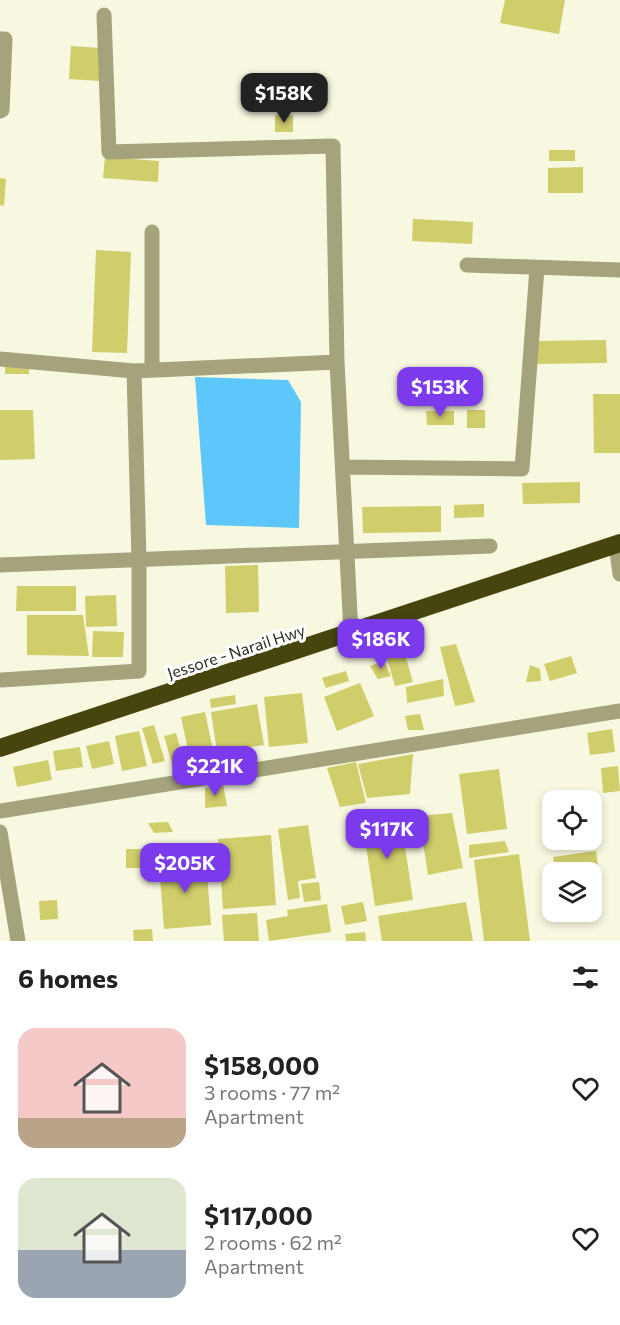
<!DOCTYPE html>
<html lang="en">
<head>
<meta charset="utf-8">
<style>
	body { margin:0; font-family:Commissioner,sans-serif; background:#f2f2f2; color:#222; height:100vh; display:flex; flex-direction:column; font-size:22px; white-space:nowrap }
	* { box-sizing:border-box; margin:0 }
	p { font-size:20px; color:#767676 }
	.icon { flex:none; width:33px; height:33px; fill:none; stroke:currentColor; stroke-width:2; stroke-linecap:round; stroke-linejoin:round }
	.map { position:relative; height:941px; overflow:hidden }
	.side { display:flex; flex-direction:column; background:#fff; flex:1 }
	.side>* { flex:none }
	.controls { position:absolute; left:542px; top:790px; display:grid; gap:12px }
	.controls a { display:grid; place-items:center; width:60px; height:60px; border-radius:12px; background:#fff; box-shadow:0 3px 9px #0003; font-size:30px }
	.price { position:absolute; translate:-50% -51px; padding:0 14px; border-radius:12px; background:#7c3aed; color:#fff; font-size:20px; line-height:39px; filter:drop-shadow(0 2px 3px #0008) }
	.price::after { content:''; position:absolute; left:50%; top:36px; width:18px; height:14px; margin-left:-9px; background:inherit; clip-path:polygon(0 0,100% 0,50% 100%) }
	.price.on { background:#222; color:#fff }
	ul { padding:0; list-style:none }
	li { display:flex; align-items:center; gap:18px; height:150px; padding:0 18px }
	li span { display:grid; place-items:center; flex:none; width:168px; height:120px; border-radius:18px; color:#555 }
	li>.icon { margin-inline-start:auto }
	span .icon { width:72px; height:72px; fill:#fffc; stroke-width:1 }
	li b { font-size:26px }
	h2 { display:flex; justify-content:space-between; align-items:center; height:72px; padding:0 18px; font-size:26px }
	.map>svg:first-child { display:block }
</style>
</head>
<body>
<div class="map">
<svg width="620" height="941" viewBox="0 0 620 941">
	<rect width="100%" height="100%" fill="#f8f8e1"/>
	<path fill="#5dc6fa" d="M195,377L288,380L301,402L299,528L206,525Z"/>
	<path fill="#d0cd6b" d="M505,0H565L559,34L500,23Z
		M71,46L101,48L99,81L69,79Z
		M275,115H293V132H275Z
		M549,150H575V161H549Z
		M105,157L159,161L158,182L103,178Z
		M583,167V193H548V168Z
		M0,178L6,179L4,206L0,205Z
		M413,219L473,222L472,244L412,241Z
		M96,250L131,252L127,353L92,352Z
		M606,340L607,363L534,364V341Z
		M5,356H29V374H5Z
		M593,394H620V453H594Z
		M0,410H33L35,459L0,460Z
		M467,410H485V428H467Z
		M426,411H454V425H427Z
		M580,482V503L523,504L522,483Z
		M484,504V517L454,518V505Z
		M441,506V532L363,533L362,507Z
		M258,565L259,612L226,613L225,566Z
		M17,586H76V611H16Z
		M116,595L117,626L86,627L85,596Z
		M27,615H83L89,656L27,655Z
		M93,631L124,632L123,657H92Z
		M402,644L413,682L395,686L384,648Z
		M456,644L475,702L455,706L440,647Z
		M571,656L577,673L550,681L544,664Z
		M384,661L391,676L378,679L370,666Z
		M530,665L540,669L541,681L526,682Z
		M346,671L349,681L326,688L322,678Z
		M443,679L444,696L407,703L406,687Z
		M360,683L374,716L337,731L324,697Z
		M302,693L308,743L269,747L264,697Z
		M235,695L236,704L211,708L210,699Z
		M257,704L264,745L217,752L211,712Z
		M205,712L214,755L190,760L181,717Z
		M420,714L424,730H408L405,716Z
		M154,725L165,761L153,764L142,728Z
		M612,729L615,752L590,755L587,733Z
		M139,731L147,766L122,771L115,736Z
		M176,733L185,765L173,768L164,736Z
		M109,741L114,764L92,769L86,746Z
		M80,747L83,767L56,771L53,751Z
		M413,754L410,794L367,798L358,764Z
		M48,760L52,780L17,787L13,767Z
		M356,762L366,803L340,807L327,768Z
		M618,766L620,791L603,793L601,768Z
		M499,769L507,829L467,834L459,774Z
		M223,784L227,806L205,808V788Z
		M452,813L463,868L428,875L419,816Z
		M400,814L413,900L375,906L362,819Z
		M168,822L173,832L154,833L148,823Z
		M308,825L316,878L298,881L300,898L288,900L278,829Z
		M271,835L276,905L223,909L218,839Z
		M554,840H591L592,845L556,850Z
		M505,841L509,852L469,858V845Z
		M126,849H144V868H126Z
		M596,851L598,866L556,872L553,857Z
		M519,854L530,941H484L474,860Z
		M206,860L211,925L164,929L159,863Z
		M597,869V884L591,885V873L581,872Z
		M544,877H552V907H546Z
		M319,882L321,900L304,902L301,884Z
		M600,890L602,904L591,905V891Z
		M57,900L58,919L40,920L39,901Z
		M363,902L367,921L345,925L341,906Z
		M466,902L473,941H382L378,916Z
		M327,904L331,932L269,941L266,920L288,916L287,910Z
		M257,913L259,941H224L222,915Z
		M152,929L153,941H134L133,930Z
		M365,932L366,941H346L345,934Z"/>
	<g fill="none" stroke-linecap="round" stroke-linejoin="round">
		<path stroke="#a4a37c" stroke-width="15" d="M104,15L109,152L333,146L337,362L351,633
			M0,39H5L2,110L0,111
			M152,232V370
			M467,265L620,270
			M0,359L134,371
			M343,467L522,469L537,268
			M616,544L620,574
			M0,565L490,546
			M2,680L139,671V560L134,371L337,362
			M0,811L620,711
			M0,832L18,941"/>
		<path stroke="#47450e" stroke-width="18" d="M0,748L620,543"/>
	</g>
	<g text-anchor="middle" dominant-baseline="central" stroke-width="6" stroke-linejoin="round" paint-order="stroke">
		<g font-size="16" fill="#2c2c23" stroke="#fff">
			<text transform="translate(236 651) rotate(-18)">Jessore - Narail Hwy</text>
		</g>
	</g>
</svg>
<div class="controls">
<a><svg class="icon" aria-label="locate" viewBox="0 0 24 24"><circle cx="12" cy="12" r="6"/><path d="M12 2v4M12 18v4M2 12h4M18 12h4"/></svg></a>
<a><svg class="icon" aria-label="layers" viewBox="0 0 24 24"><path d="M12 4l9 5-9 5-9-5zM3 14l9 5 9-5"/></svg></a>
</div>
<b class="price on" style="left:284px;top:124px">$158K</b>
<b class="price" style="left:440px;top:418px">$153K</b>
<b class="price" style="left:381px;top:670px">$186K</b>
<b class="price" style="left:215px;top:797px">$221K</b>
<b class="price" style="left:387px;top:860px">$117K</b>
<b class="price" style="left:185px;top:894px">$205K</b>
</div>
<section class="side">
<h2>6 homes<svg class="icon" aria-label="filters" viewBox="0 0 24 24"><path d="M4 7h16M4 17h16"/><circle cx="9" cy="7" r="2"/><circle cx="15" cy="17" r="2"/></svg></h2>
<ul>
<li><span style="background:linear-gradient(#f6c9c9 75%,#b9a48a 0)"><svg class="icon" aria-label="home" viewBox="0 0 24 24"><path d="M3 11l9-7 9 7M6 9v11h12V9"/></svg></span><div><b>$158,000</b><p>3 rooms · 77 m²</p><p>Apartment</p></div><svg class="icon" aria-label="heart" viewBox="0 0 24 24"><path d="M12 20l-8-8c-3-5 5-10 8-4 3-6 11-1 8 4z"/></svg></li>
<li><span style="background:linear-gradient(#dfe7d0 60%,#9aa5b1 0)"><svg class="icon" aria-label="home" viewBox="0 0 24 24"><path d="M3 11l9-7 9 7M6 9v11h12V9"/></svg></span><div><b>$117,000</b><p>2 rooms · 62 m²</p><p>Apartment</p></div><svg class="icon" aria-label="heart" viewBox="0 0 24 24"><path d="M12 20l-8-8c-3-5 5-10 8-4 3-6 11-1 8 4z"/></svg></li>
</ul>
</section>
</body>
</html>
